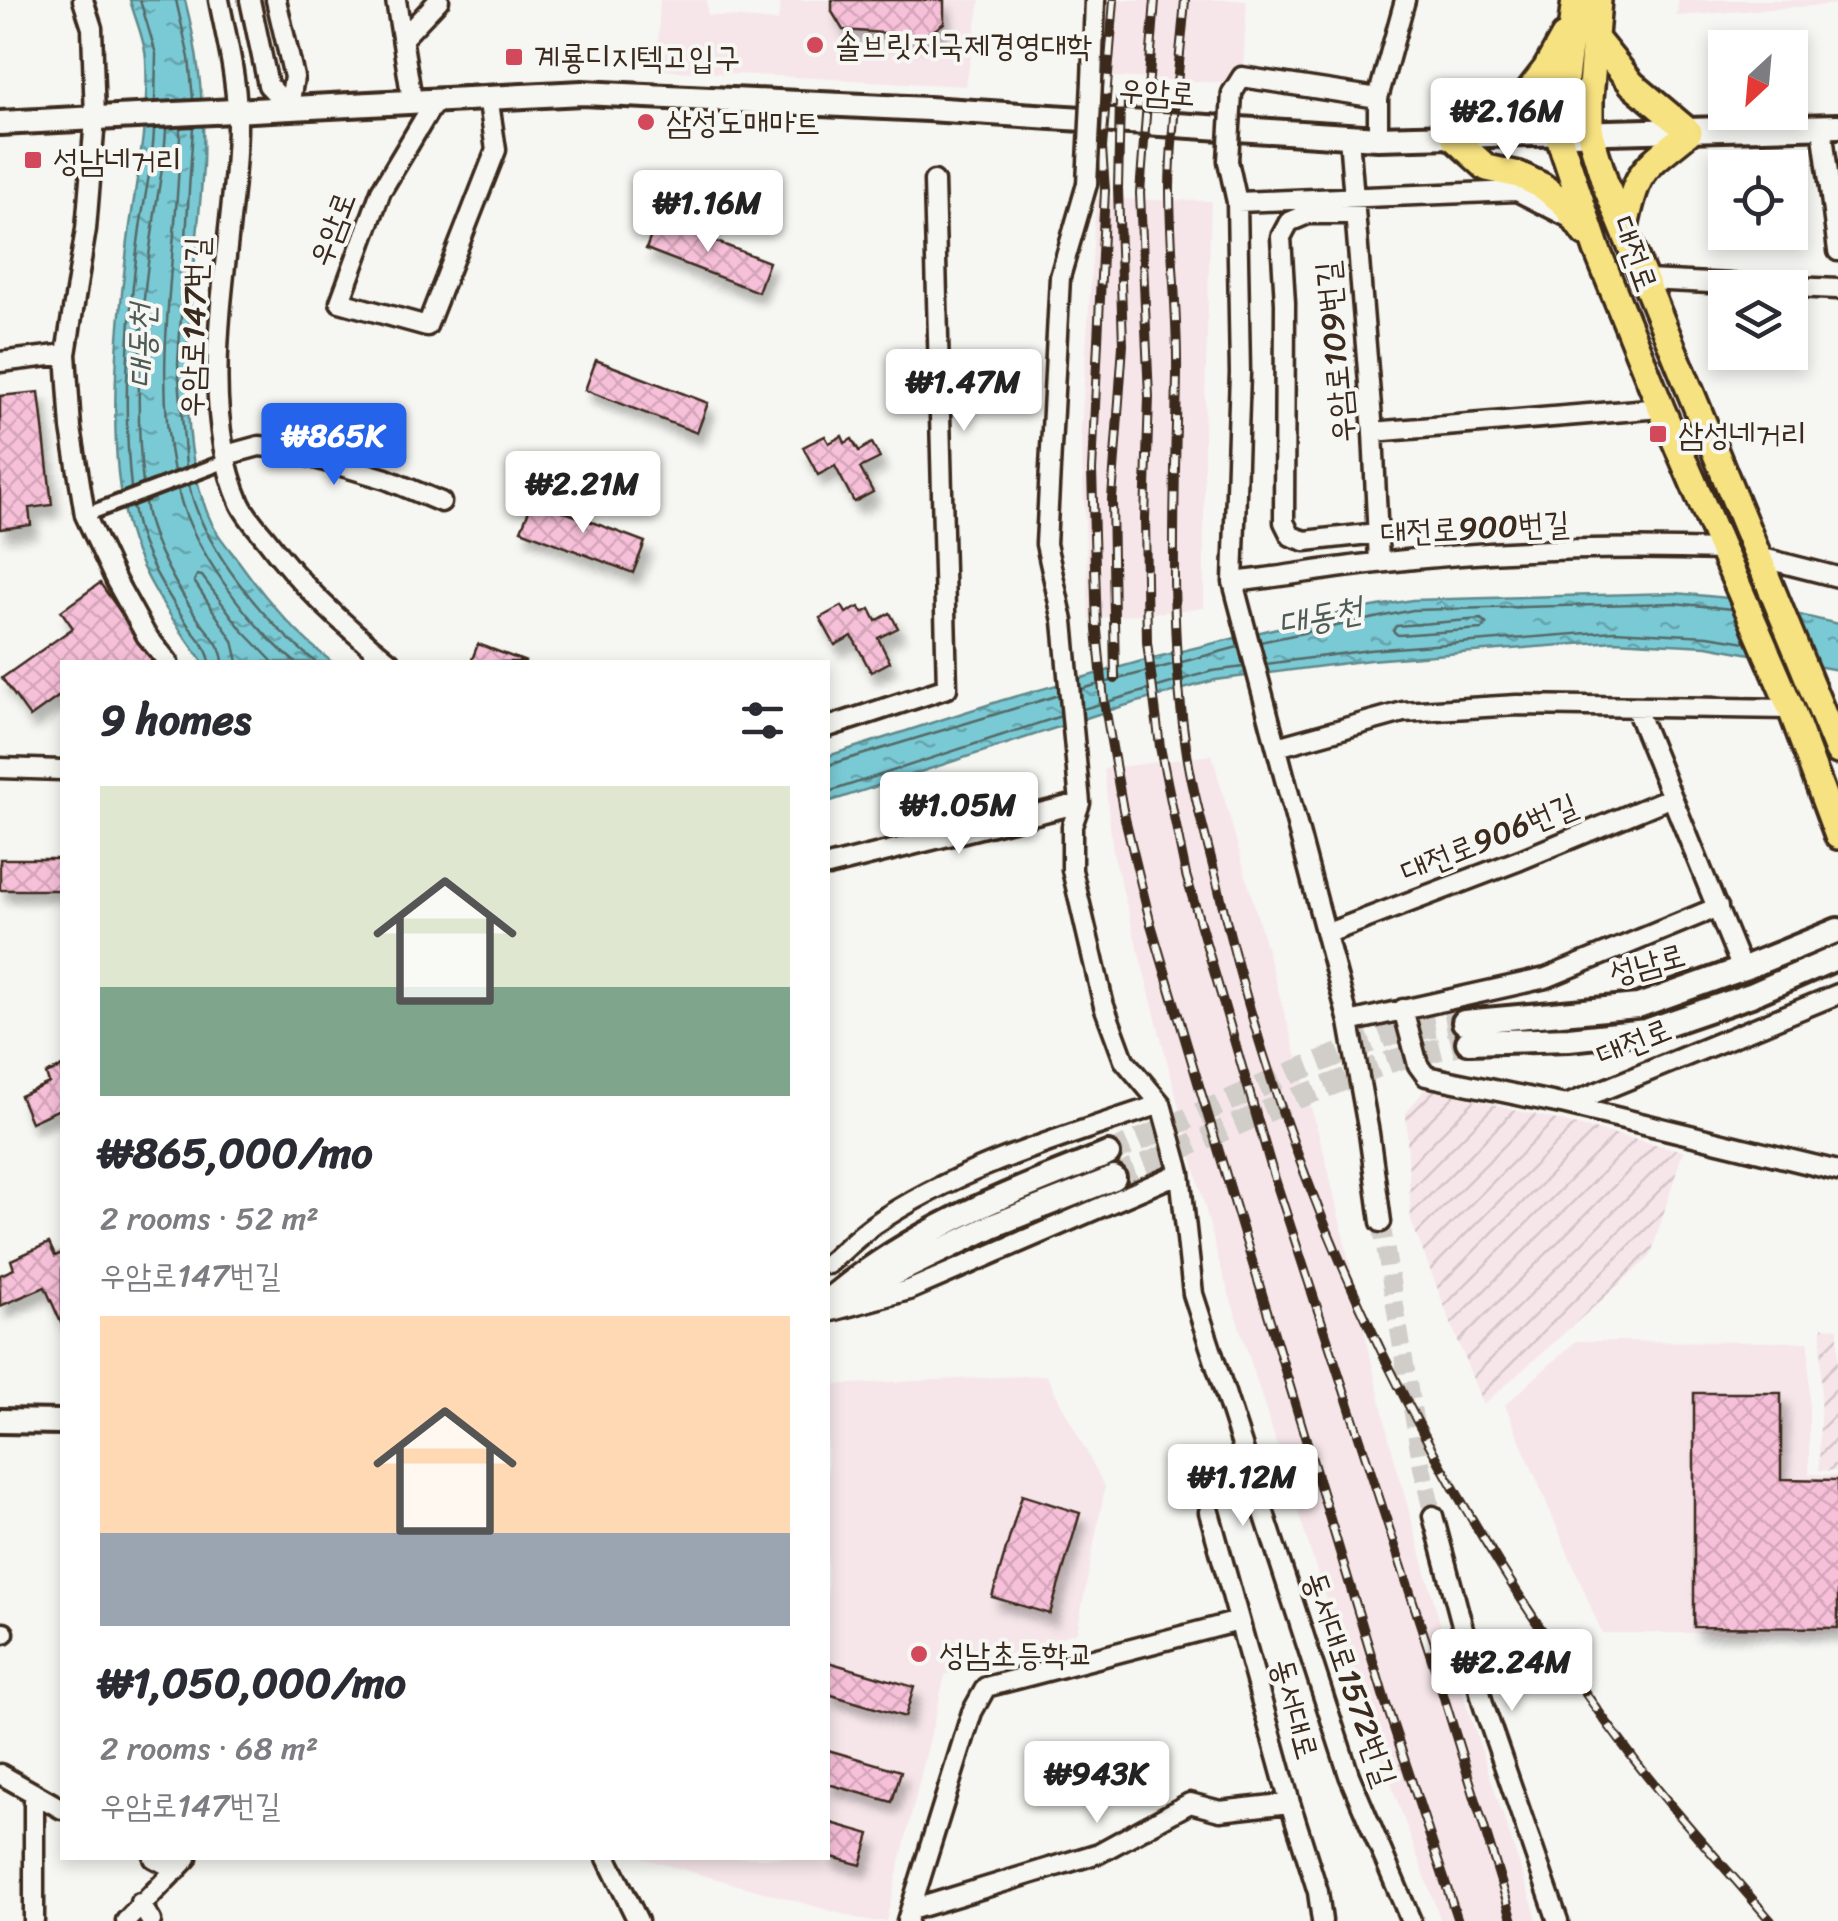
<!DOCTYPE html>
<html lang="en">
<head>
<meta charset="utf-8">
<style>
	body { margin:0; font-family:Sriracha,"Poor Story",sans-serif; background:#f2f2f3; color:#2b2b33; height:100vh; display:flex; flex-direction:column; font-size:38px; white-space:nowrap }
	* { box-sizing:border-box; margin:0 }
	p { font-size:32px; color:#7c7c81 }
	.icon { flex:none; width:55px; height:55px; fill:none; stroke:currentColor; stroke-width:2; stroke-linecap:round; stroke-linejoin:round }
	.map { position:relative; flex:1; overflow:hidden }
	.drawer { position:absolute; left:60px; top:660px; width:770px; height:1200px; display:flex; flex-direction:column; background:#fff; border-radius:0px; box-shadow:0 5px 15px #0003 }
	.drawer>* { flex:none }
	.needle { width:65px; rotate:206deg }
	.fabs { position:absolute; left:1708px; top:30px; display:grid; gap:20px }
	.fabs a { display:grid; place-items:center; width:100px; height:100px; border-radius:0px; background:#fff; box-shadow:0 5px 15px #0003; font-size:50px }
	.price { position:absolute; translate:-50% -85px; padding:0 22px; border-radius:10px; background:#fff; color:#222; font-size:32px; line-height:65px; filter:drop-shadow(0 2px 5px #0008) }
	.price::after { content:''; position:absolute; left:50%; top:60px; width:30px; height:22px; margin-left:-15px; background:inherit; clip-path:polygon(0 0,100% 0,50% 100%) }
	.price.active { background:#2563eb; color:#fff }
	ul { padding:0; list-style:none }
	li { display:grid; align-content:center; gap:20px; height:530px; padding:0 40px }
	li span { display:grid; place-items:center; height:310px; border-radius:0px; color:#555 }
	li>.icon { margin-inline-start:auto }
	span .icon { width:180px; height:180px; fill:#fffc; stroke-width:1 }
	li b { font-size:42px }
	h2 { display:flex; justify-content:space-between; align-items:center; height:120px; padding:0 40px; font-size:42px }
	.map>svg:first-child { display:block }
</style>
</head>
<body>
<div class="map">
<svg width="1838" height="1921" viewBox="0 0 1838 1921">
	<defs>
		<pattern id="industrial-furrows" width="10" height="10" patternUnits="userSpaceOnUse" patternTransform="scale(2.5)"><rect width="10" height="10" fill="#f6e6ea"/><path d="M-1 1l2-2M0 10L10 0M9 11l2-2" fill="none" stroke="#d4c5c8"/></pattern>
		<pattern id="water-ripples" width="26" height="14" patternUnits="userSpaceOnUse" patternTransform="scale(2.5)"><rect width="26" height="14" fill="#7acad5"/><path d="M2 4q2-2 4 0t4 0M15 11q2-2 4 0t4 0" fill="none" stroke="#65a4ac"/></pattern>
		<pattern id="building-cross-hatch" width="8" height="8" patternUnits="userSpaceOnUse" patternTransform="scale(2.5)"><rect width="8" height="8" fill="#f7c0d9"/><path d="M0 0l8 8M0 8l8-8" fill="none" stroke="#d5a5ba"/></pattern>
		<filter id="shadow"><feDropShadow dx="6" dy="11" stdDeviation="5" flood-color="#0004"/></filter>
	</defs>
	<rect width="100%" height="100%" fill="#f6f6f2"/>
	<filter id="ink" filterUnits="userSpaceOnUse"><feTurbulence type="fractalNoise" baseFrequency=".01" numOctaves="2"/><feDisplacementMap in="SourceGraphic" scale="20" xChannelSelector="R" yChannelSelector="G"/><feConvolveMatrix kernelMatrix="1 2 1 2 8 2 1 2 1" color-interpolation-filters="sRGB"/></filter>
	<g filter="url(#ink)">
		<path fill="#f6e6ea" d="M660,0H707V15L778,21L781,0H980L966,86L657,70Z
			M1101,0H1247L1242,84L1097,76Z
			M1678,0H1838V4L1677,16Z
			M1096,199L1211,201L1204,433V608L1089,619L1081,430Z
			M1212,755L1327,1164L1389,1439L1443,1634L1538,1921H1441L1339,1641L1220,1265L1113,853L1104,769Z
			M1576,1341L1809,1342V1474L1838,1475V1633H1602L1505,1405Z
			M1046,1375L1105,1487L1077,1632L945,1675L886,1921H867L642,1858H828V1385Z"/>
		<path fill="url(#industrial-furrows)" d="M1426,1088L1683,1151L1650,1257L1483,1405L1411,1221L1406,1113Z
			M1822,1327L1838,1328V1471L1819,1470Z"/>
		<path fill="url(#water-ripples)" stroke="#618a8c" stroke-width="2.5" d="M130,0H185C199,55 205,108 203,165C197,270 166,430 213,526C220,539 231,551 240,563C267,601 295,634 332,662H203C178,628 152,591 136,552C101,470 118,314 130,226C138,170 149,116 146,59C145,40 135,19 130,0Z
			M1675,593L1728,598L1838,624V670L1707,646L1614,641L1370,660L1215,680L1120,707L828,802V756L1003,700L1149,659L1339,613L1412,600Z"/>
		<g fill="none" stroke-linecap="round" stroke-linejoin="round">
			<path stroke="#546a67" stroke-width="2.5" d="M140,0L156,54L155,101
				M176,0L189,58L193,99
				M186,467L178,364L193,127
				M174,472C151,359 180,241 180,127
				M143,484C134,399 140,312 153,228C157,194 165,162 166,128
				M189,485C203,548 265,623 316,662
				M131,488C122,402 128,314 140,228C145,194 153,163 154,129
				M178,489C189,544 251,628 295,662
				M145,502C149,540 175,584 196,616C206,631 222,644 223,662
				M133,506C137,545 164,590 186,622C194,635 208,647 210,662
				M1481,619L1486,624L1482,629L1398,635L1393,631L1396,626Z
				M1260,642L1413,610L1674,603L1732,609
				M238,662L233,641L194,581L197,575L202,576L242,630L273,662
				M1266,664L1369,650L1614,631L1708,636L1746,642
				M1081,689L1238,647
				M1083,709L1212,671L1244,667
				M828,765L1059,695
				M828,792L1061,716"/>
		</g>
		<path fill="url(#building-cross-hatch)" stroke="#3b2a1e" stroke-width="2.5" filter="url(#shadow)" d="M832,0H944V23L926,36L843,30L832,12Z
			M657,219L769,262L758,292L646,249Z
			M596,360L708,403L697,433L585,390Z
			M39,392L52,505L29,508L31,525L0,529V396Z
			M825,436L829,443L842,436L845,443L852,439L859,451L872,443L880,458L860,468L873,492L854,502L835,466L818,475L803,447Z
			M533,500L645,542L633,573L521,530Z
			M100,583L156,662H114L112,660L108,662H62V694L30,717L2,678L73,628L61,611Z
			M842,606L846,613L859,607L863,613L870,609L876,621L890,613L898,628L878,638L890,662L871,672L852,636L835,645L820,618Z
			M478,644L526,662H471Z
			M0,859H62V890H0Z
			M62,1067V1108L31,1122L20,1096L49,1083L46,1074Z
			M49,1243L55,1256L62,1253V1325L45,1287L0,1306V1275L14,1269L11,1260Z
			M1694,1393H1781V1479L1838,1480V1628L1694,1627Z
			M1022,1495L1080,1513L1050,1614L992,1597Z
			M828,1662L914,1687L905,1717L828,1694Z
			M828,1750L901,1771L892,1802L828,1784Z
			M828,1822L870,1834L861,1865L828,1856Z"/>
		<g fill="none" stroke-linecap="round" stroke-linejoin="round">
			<path stroke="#d1cdc8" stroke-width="18" stroke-dasharray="18 9" stroke-linecap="butt" d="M1381,1222L1422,1467L1433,1516"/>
			<path stroke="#d1cdc8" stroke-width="22" stroke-dasharray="22 11" stroke-linecap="butt" d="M1108,1154L1291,1073L1390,1034L1464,1022
				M1114,1178L1297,1098L1395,1060L1468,1042"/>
			<defs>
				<path id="pedestrian" d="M85,515L227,461"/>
				<path id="minor" d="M83,0L92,28L95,119L86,229L66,354L71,428L85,515L116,581L146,635L168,662
					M219,0C226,36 236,75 237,112C239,234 190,389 240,503C246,516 258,529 267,540C302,587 344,626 390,662
					M250,0L268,85L289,107
					M276,0L294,77L289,107
					M396,0L412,100
					M404,37L439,0
					M1092,81L1095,0
					M1232,93L1242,77L1378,98
					M436,99L381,191L340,302L427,326L496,150L488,96
					M1822,127L1838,251
					M1349,137L1373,432L1379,562
					M1378,138V98L1405,0
					M1228,161L1237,202L1240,373L1233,582L1349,1022L1369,1133L1381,1222
					M1087,184L1060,277L1046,544L1063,621L1080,803L1072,826V870L1104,1006L1124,1060L1161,1104L1180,1173L1193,1294L1349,1775L1411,1921
					M1237,202L1517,191L1570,218
					M1353,214H1308L1289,222L1281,237L1285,303L1284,522L1291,536L1305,541L1378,533
					M1646,280L1838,289
					M0,362L66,354
					M1373,432L1661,408
					M226,455L259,446L281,448L386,479L441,502
					M1759,557L1838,577
					M1233,582C1281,577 1329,568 1377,563C1491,550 1609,546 1723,550
					M1636,709L1742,969
					M828,727L947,688L934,181
					M1277,747L1403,712L1517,705L1791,709
					M0,768L62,770
					M828,866L1080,803
					M1328,933L1520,860L1672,797
					M1403,1009L1418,1065L1426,1076L1566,1105L1838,1171
					M1349,1022L1546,978L1718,907
					M1566,1105L1838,994
					M828,1264C843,1251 858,1236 875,1224C960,1166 1065,1137 1161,1104
					M828,1312L909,1290L1180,1173
					M1209,1512L1290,1803L1318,1892L1322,1921
					M1433,1516L1484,1707L1558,1921
					M0,1633H4
					M0,1774L62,1809
					M34,1793V1921
					M154,1858L177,1870
					M607,1858L638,1921
					M140,1903L151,1921
					M911,1910L1099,1853L1190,1803L1220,1811L1290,1803
					M126,1921L187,1858
					M907,1921L972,1712L986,1687L1239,1621"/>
				<path id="secondary" d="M0,123L582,93L928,109L1378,138L1838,126
					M1464,1022L1638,1006L1742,969L1838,930
					M1468,1042L1569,1039L1646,1031L1751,995L1838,957
					M848,1296L992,1226L1114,1178
					M828,1301C913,1229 1006,1194 1108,1154
					M0,1421L62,1422"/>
				<path id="primary" d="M1575,0L1558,134L1597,250L1661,408L1791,709L1838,836
					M1598,0L1590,99V134L1606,186L1838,751
					M1564,37L1546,69L1515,109L1455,139L1487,168L1519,175L1542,186L1563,202L1585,233
					M1594,37L1632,84L1689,132C1643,170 1637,167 1625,228"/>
			</defs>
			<use href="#pedestrian" stroke="#3b2a1e" stroke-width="20"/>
			<use href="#minor" stroke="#3b2a1e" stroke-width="25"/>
			<use href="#secondary" stroke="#3b2a1e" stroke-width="30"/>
			<use href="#primary" stroke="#3b2a1e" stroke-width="32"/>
			<use href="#pedestrian" stroke="#f6f6f2" stroke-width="12"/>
			<use href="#minor" stroke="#f6f6f2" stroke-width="18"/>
			<use href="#secondary" stroke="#f6f6f2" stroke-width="22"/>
			<use href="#primary" stroke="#f7e281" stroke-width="25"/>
			<defs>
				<path id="rail" d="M1114,0L1102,148L1105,190L1092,471L1097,630L1104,701L1123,810L1150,921L1197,1079L1385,1701L1458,1921
					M1155,0L1140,193L1149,397L1145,519L1147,642L1160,747L1186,875L1273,1173L1438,1678L1513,1921
					M1185,0C1180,62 1171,125 1170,187C1170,250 1178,313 1177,375C1175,497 1168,619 1185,740C1192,795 1210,850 1222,903C1297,1221 1438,1502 1636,1762C1678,1817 1726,1868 1771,1921
					M1115,679L1112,499L1123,345L1118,188L1120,100"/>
			</defs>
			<use href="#rail" stroke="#3b2a1e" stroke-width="10"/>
			<use href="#rail" stroke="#f6f6f2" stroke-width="6" stroke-dasharray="19" stroke-linecap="butt"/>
			<defs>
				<path id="minor-bridge" d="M1228,161L1232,93
					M1087,184L1092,81"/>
			</defs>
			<use href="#minor-bridge" stroke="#3b2a1e" stroke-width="25" stroke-linecap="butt"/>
			<use href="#minor-bridge" stroke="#f6f6f2" stroke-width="18"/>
		</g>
	</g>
	<g fill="#d1495b" stroke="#f6f6f2" stroke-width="4">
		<circle cx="815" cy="45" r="10"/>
		<rect x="504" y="47" width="20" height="20" rx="5"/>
		<circle cx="646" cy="122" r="10"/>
		<rect x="23" y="150" width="20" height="20" rx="5"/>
		<rect x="1648" y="424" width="20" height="20" rx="5"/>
		<circle cx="919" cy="1654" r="10"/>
	</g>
	<g text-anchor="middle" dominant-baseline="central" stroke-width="8" stroke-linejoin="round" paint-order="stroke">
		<g font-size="32" fill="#3b2a1e" stroke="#f6f6f2" text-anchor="start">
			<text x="835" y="45">솔브릿지국제경영대학</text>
			<text x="534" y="57">계룡디지텍고입구</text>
			<text x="666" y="122">삼성도매마트</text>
			<text x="53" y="160">성남네거리</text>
			<text x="1678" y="434">삼성네거리</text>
			<text x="939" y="1654">성남초등학교</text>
		</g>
		<g font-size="32" fill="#3b2a1e" stroke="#f6f6f2">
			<text transform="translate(1157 92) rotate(4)">우암로</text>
			<text transform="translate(332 229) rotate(-69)">우암로</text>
			<text transform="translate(1635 254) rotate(70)">대전로</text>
			<text transform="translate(194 327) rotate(-88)">우암로147번길</text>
			<text transform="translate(1335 352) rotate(-95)">우암로109번길</text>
			<text transform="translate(1475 528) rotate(-3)">대전로900번길</text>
			<text transform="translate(1489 838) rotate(-22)">대전로906번길</text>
			<text transform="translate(1647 964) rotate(-15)">성남로</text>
			<text transform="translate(1634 1042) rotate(-22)">대전로</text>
			<text transform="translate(1350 1679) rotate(71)">동서대로1572번길</text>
			<text transform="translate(1295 1709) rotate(75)">동서대로</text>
		</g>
		<g font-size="35" font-style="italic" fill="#4e5a55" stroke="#f6f6f2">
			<text transform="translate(141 346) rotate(-89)">대동천</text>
			<text transform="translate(1320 616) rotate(-11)">대동천</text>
		</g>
	</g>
</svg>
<div class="fabs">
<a><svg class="needle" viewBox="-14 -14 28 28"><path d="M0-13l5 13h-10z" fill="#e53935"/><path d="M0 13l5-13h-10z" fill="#7c7c81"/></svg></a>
<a><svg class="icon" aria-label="locate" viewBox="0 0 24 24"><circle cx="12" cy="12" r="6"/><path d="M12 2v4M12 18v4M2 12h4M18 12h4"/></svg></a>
<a><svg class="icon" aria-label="layers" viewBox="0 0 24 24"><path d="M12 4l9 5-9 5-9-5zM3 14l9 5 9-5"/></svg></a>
</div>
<b class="price" style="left:1508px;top:163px">₩2.16M</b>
<b class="price" style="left:708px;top:255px">₩1.16M</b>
<b class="price" style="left:964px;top:434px">₩1.47M</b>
<b class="price active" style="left:334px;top:488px">₩865K</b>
<b class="price" style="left:583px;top:536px">₩2.21M</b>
<b class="price" style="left:959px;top:857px">₩1.05M</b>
<b class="price" style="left:1243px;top:1529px">₩1.12M</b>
<b class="price" style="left:1512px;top:1714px">₩2.24M</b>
<b class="price" style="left:1097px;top:1826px">₩943K</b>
<section class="drawer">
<h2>9 homes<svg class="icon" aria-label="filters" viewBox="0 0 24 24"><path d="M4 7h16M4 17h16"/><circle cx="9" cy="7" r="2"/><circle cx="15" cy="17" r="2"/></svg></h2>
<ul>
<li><span style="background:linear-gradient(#dfe7d0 65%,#7fa58c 0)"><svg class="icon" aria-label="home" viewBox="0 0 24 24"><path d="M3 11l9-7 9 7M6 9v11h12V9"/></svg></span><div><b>₩865,000/mo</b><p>2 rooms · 52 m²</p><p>우암로147번길</p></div></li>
<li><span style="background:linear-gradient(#ffd9b3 70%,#9aa5b1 0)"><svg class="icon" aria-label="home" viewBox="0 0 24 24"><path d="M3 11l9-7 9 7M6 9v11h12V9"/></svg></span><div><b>₩1,050,000/mo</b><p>2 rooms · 68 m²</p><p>우암로147번길</p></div></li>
</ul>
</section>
</div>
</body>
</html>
